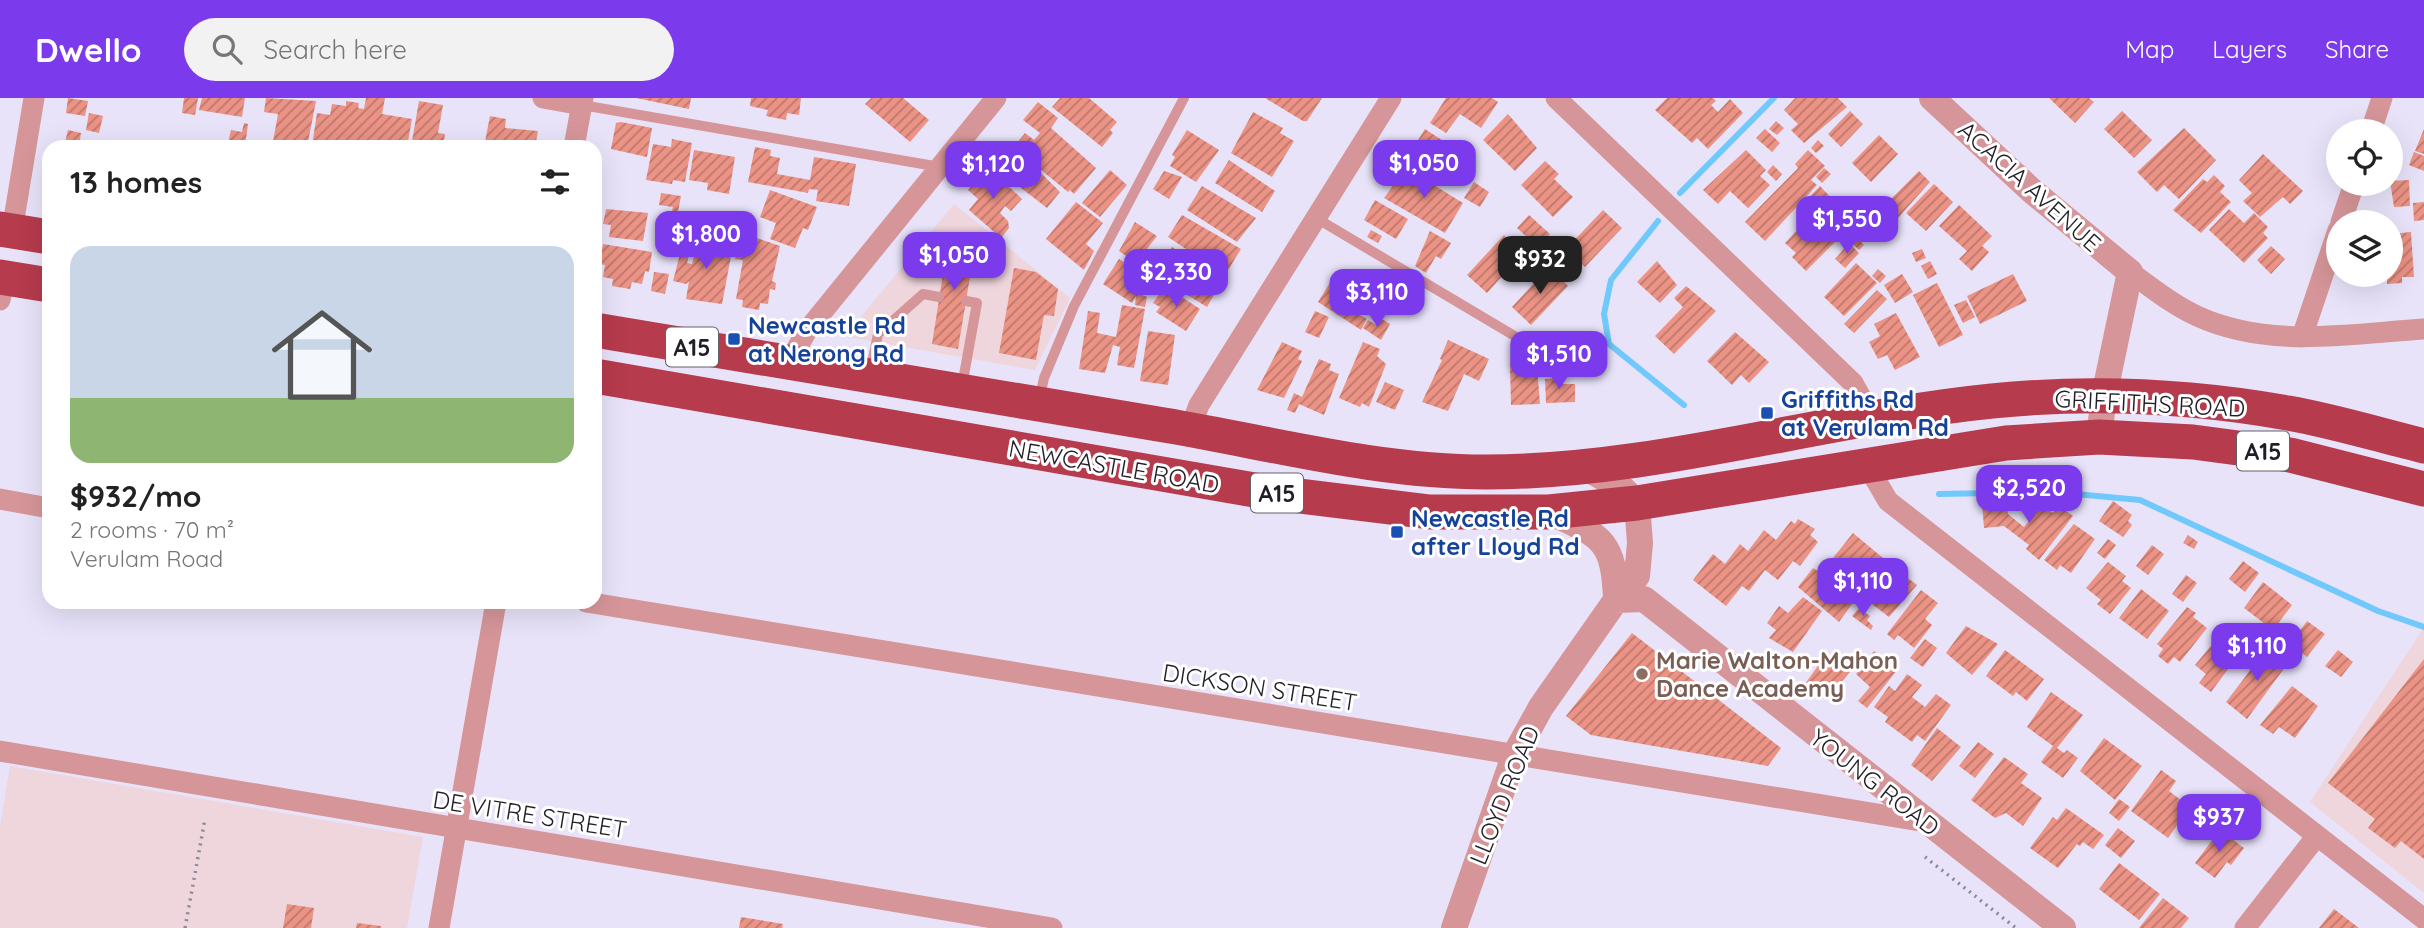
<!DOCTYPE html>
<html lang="en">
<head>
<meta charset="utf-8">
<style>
	body { margin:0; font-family:Quicksand,sans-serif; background:#f2f2f2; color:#222; height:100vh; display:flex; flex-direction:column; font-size:26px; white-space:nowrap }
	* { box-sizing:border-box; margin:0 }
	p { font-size:23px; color:#767676 }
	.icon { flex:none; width:38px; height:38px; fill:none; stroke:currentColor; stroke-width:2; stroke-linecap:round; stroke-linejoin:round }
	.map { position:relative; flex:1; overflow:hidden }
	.sheet { position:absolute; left:42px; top:42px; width:560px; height:469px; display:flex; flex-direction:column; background:#fff; border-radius:21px; box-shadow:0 7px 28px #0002 }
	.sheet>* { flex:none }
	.tools { position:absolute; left:2326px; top:21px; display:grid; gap:14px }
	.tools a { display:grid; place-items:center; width:77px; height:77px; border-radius:50%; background:#fff; box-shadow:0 7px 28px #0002; font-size:35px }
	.price { position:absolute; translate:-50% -60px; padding:0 16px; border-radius:14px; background:#7c3aed; color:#fff; font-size:23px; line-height:46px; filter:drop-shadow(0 2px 4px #0008) }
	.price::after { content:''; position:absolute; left:50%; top:42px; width:21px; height:16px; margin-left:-10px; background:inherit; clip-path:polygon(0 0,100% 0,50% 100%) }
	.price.on { background:#222; color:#fff }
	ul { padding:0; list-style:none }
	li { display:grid; align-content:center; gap:14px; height:371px; padding:0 28px }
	li span { display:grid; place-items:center; height:217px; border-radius:21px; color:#555 }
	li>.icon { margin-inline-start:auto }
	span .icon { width:126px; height:126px; fill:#fffc; stroke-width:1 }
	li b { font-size:30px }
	h2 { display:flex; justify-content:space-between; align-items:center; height:84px; padding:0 28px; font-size:30px }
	header { display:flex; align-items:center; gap:42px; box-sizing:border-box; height:98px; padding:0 35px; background:#7c3aed; color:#fff }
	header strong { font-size:33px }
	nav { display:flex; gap:38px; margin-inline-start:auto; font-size:24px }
	.search { width:490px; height:63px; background:#f2f2f2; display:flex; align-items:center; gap:18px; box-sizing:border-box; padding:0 24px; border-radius:38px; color:#767676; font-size:26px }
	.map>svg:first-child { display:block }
</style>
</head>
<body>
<header>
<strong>Dwello</strong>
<div class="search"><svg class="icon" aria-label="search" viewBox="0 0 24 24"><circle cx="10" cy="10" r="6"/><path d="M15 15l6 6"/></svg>Search here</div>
<nav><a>Map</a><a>Layers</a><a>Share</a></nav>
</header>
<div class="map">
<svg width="2424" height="830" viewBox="0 0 2424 830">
	<defs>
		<pattern id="building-hatch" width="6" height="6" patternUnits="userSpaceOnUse" patternTransform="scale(1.75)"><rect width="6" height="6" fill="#eb9385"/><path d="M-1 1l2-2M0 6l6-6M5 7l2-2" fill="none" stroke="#be776d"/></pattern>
	</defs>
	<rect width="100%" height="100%" fill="#e8e3f9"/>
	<path fill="#efd5dc" d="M954,106L1070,200L1035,272L848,239L850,232Z
		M2424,529V795L2310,704Z
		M10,668L423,739L407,830H0V728Z"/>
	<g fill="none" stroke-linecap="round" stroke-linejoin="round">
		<path stroke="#70c9fa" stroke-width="6" d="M1680,95L1774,0
			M1658,123L1611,182L1604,216L1609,246L1684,307
			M1939,396L2054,394L2140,402L2378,513L2424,529"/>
	</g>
	<path fill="url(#building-hatch)" d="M68,0L88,3L85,18L66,15Z
		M184,0H198L195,17L182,15Z
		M202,0H245L242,19L199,12Z
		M266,0L316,3L307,49L286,46L285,49H272L278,16L264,14Z
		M366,0H385L382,16L412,21L407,49H352L353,46L328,42L327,49L312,48L317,15L330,17L332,6L346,8V3L359,5L358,10L364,11Z
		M636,0H691L689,11Z
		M751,0H801L799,17L787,15L786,22L766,18L768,12L750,8Z
		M871,0H903L929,22L910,44L865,6Z
		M1060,0H1089L1117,24L1110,32L1113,35L1102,49L1052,9Z
		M1265,0H1322L1307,23H1303Z
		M1446,0H1492L1498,4L1481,30L1460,16L1446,35L1430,25Z
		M1667,0H1713L1716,3L1711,7L1718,14L1730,1L1743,15L1708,51L1697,40L1692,45L1655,12Z
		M1795,0H1838L1847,9L1804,45L1791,32L1798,26L1784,12Z
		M2049,0H2089L2094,4L2075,25Z
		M419,3L443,7L438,35L445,36L443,49H411Z
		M1038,4L1058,20L1051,30L1096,70L1074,96L1070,92L1068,94L1024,58L1060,94L1047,110L1016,86L1014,89L991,67L1008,46L1013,50L1025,35L1034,42L1040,35L1023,22Z
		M1850,13L1863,26L1841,49L1828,36Z
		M2122,13L2152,42L2134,60L2104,31Z
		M1253,14L1283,30L1280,35L1294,43L1272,79L1231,55Z
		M89,15L103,18L99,35L86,32Z
		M1508,16L1537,50L1515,73L1483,42Z
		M490,18L506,21L505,30L538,33L535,49H484Z
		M1776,23L1784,30L1777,37L1769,31Z
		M621,24L652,30L647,59L611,51L616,25Z
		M244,25L248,26L245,48L228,45L231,32L242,34Z
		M2184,30L2216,62L2179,101L2164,87L2157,94L2137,74Z
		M1425,31L1463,56L1454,70L1447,66L1441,77L1434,75L1408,58Z
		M1765,31L1780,45L1772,54L1756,40Z
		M2424,31V56L2415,53Z
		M68,32L81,35L79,49H64Z
		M1187,32L1219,52L1196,84L1170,68L1175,59L1172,57Z
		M1879,37L1898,56L1871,84L1852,65Z
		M672,41L692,45L685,84L673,82L672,86L646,82L653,46L671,49Z
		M99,42L128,48L127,49H97Z
		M1818,42L1824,48L1816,55L1811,50Z
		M755,49L771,52L770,58L780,60L777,76L810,82L814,59L856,66L849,108L816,103L818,92L809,91L808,95L748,84Z
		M694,52L735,59L729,96L707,92L708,85L689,82Z
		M1746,52L1766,72L1760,78L1770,87L1748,110L1730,93L1718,106L1703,92Z
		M1808,52L1825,68L1811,82L1817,87L1765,143L1745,124L1798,70L1795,66Z
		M2414,54L2424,58V73L2409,67Z
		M2263,56L2303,93L2290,106L2283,99L2260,119L2243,103L2252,95L2239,82Z
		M1229,62L1275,93L1262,114L1215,85Z
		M1545,63L1559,76L1554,81L1573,99L1553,119L1521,87Z
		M1773,67L1782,76L1776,83L1767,74Z
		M988,69L1022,101L1011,113L1005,108L1000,115L1008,123L1009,130L1001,140L969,112L978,101L968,92Z
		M1406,70L1463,105L1445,135L1384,100Z
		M1824,70L1831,76L1822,85L1816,79Z
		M1110,72L1127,87L1100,119L1082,105Z
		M1164,73L1182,79L1169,101L1153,91Z
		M1919,73L1930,84L1898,120L1885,107Z
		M2214,77L2225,88L2220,94L2231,104L2201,135L2173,112L2203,81L2207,84Z
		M2409,82L2410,108L2394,109L2390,83Z
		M1474,84L1489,94L1480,109L1464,100Z
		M1934,86L1953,104L1926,133L1906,115Z
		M1202,88L1256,120L1237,144L1187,112Z
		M1820,88L1835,104L1822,117L1806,103Z
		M770,92L817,109L808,132L803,130L795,150L770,141L776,125L760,119Z
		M661,95L681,98L677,119L671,117L673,109L659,107Z
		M1375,102L1408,121L1396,141L1364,122Z
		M1076,104L1103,125L1086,146L1094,153L1084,172L1046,141Z
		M2424,104V122L2414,123L2413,105Z
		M1959,107L1992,138L1982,148L1989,154L1972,173L1959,161L1967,153L1939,128Z
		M606,111L648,115L643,143L609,139L611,127L603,126Z
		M2229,111L2244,125L2254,115L2268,129L2263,135L2268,140L2244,165L2209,132Z
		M1603,112L1622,130L1585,169L1565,152Z
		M1182,117L1241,151L1225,177L1168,139Z
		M1529,117L1550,136L1538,149L1517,130Z
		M1811,117L1837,142L1806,173L1792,159L1796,155L1785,145Z
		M1135,124L1157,138L1136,165L1119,153Z
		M1371,132L1382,138L1378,145L1367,139Z
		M1430,133L1451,145L1441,161L1436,158L1426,175L1415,168Z
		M2411,134L2414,179H2402V185L2387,186V177H2390V136Z
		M743,135L780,148L772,183L776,185L775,192L770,191L768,206L760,205L759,212L742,209L743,202L736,201L743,162L735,161Z
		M1504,137L1523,155L1487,195L1467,177Z
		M710,138L734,142L722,206L686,201L689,183L686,186L673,183L681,152L690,153L687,165L692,166L697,148L708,150Z
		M949,138L976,142L958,251L932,246Z
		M1857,140L1864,147L1859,152L1852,145Z
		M1849,145L1859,155L1845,170L1835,161Z
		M603,146L652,154L649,174L645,173L642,186L632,184L630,191L612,188L613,181L603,179L605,167L599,166Z
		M2271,148L2285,161L2271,176L2257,162Z
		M1172,149L1218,177L1213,185L1219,188L1207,209L1155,177Z
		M1922,151L1926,160L1916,164L1912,155Z
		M1119,161L1146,178L1135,194L1147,199L1145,209L1135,207L1136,198L1132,205L1103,186Z
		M1657,163L1677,187L1660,205L1637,184Z
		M1930,163L1937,176L1928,181L1921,168Z
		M1856,165L1877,185L1844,218L1824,199Z
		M1549,169L1568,188L1531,227L1512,209Z
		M1014,170L1036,174L1058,191L1054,218L1044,217L1036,262L999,255Z
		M1878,171L1886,178L1880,185L1872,178Z
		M1373,172L1385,179L1375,197L1362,190Z
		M654,174L669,176L665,196L651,193Z
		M1902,176L1913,194L1895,205L1884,187Z
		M2013,176L2027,203L1980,226L1967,198Z
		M1333,180L1368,200L1362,209L1368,211L1364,217L1358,216L1367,221L1361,232L1318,204Z
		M1937,185L1963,237L1939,249L1913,197Z
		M1165,188L1200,211L1186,233L1156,214L1160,209L1153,205Z
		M1686,188L1716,213L1674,256L1655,238L1683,209L1674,200Z
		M1877,192L1887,201L1854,235L1844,226Z
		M1966,202L1975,219L1963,225L1954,207Z
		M1122,207L1145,211L1134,270L1117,267L1120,249L1113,247L1105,275L1079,271L1088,213L1100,215L1097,235L1116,239Z
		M1315,213L1329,219L1319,240L1305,234Z
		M1896,215L1920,259L1895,272L1887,257L1878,261L1869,244L1880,238L1874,226Z
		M1382,221L1390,226L1381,242L1363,230L1368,222L1378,228Z
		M1148,233L1175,237L1168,287L1140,283Z
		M1735,234L1769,264L1749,285L1741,277L1732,287L1707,263Z
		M1448,242L1489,261L1479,283L1464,276L1448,313L1422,304L1442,262L1440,261Z
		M1282,244L1302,253L1298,261L1302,263L1284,300L1257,292Z
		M1363,244L1380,251L1377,258L1386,266L1369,309L1362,305L1360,309L1339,300Z
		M1319,261L1331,266L1329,272L1339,276L1324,317L1299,306L1295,315L1287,312L1294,295L1302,299Z
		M1510,265H1514V270L1537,269L1540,306L1511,307Z
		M1562,280V286H1575V304L1546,305L1545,281Z
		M1385,284L1404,292L1395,312L1376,304Z
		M2007,403L2008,416L2024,429L2041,407L2053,415L2059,408L2073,418L2039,462L2026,451L2029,447L2004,428L1984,430L1982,405Z
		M2113,403L2132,417L2128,423L2132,427L2123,439L2099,423Z
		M1798,421L1815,431L1810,437L1818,444L1800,468L1793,463L1778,482L1765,472L1749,493L1742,488L1726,508L1693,482L1713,456L1725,466L1740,446L1748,453L1764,432L1776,442L1791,423L1795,426Z
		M2074,426L2095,441L2071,475L2060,467L2057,472L2044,462Z
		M1853,435L1889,465L1872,487L1862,479L1845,501L1852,506L1839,524L1798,489L1813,470L1821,475Z
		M2188,437L2198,444L2194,451L2183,445Z
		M2108,441L2116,447L2105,461L2097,455Z
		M2152,447L2164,456L2148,477L2136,468Z
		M2243,463L2259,475L2245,494L2229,481Z
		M2108,464L2126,478L2122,483L2131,490L2110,516L2097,506L2101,502L2086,490Z
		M1893,469L1917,487L1889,519L1868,503Z
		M2186,477L2197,485L2183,504L2172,496Z
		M2263,484L2292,507L2273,532L2244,510Z
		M2141,491L2169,513L2147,541L2119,520Z
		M1921,492L1938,505L1925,521L1932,527L1914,550L1898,537L1894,542L1887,536Z
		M1803,499L1822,513L1793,554L1769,540L1776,532L1767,525L1779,508L1788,515Z
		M2187,509L2196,515L2193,519L2207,530L2180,564L2174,559L2168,566L2158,558L2163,551L2157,546Z
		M1859,510L1870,518L1867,522L1873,528L1871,532L1852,518Z
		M2307,523L2325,536L2307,559L2290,546Z
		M2280,526L2287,531L2273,544L2269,540Z
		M1966,528L1998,546L1972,577L1946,555Z
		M1632,535L1781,650L1768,668L1591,637L1566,618Z
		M1925,541L1937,550L1923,569L1910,560Z
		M2215,543L2237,559L2211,594L2199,585L2206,576L2195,567Z
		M2268,549L2288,565L2247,621L2226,604Z
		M2005,552L2044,581L2027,603L2016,594L2013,598L1986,578Z
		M2338,552L2353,564L2341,579L2325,568Z
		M1874,553L1898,571L1867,610L1858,603L1870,589L1856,576Z
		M1827,555L1833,560L1831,563L1850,574L1826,602L1805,586Z
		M2424,561V761L2401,743L2395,750L2368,730L2375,721L2328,685Z
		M1907,576L1922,587L1912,599L1925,609L1936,596L1951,607L1925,643L1917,637L1912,644L1885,624L1888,619L1874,609L1889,588L1895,593Z
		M2292,588L2318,608L2295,640L2279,629L2273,636L2260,627Z
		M2051,594L2083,617L2057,650L2064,655L2067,652L2078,660L2063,680L2041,664L2053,648L2027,629Z
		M1937,630L1961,649L1932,683L1911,667Z
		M2104,640L2142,668L2115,702L2080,673Z
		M1978,644L1994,656L1975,680L1959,668Z
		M2004,659L2028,676L2021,685L2042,700L2023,728L2006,715L1995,720L1971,702Z
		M2161,672L2176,683L2169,693L2190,709L2168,740L2131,713Z
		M2119,701L2130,709L2119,723L2109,715Z
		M2202,709L2217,721L2204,738L2188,727Z
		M2066,710L2104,737L2093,751L2083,744L2080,748L2077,746L2058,770L2030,750L2053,719L2057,722Z
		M2118,730L2135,743L2121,760L2105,747Z
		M2220,732L2244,750L2231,767L2227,764L2215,780L2195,765Z
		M2119,765L2160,796L2139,822L2099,791Z
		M2163,800L2189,820L2181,830H2139Z
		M287,806L314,810L311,830H283Z
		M2334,811L2359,830H2319Z
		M741,819L783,826L782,830H739Z
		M357,825L381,828V830H356Z"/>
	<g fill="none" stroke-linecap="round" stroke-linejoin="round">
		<path stroke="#8b8796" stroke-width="3.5" stroke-dasharray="2 5" stroke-linecap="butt" d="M1925,759L2016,830
			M185,830L205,721"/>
		<path stroke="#d69699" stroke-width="10" d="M582,7L940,69
			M1316,120L1550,259
			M870,275L878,236L923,196L939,199
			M962,288L977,205L966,203
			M1039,303L1044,280L1074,208L1184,0"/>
		<path stroke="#d69699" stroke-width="21" d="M543,0L582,7
			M1556,0L1853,285L1873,321
			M2371,33L2382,0
			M574,49L583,0
			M2341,124L2354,86
			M12,133L34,0
			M2130,174C2152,190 2173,207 2197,218C2269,251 2348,236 2424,231
			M0,202L5,180
			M2302,239L2338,132
			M789,265L806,234L996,0
			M1190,331L1199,307L1391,0
			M1867,367L1888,403L2424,821
			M0,401L49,410
			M586,504L1926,724
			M0,653L1052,830
			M439,830L496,504
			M2245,830L2316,739"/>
		<path stroke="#d69699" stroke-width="26" d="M1932,0L2032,93L2130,174L2104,298L2099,339
			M1549,414C1601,438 1614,441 1616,502
			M1616,502L1644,501L2063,830
			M1454,830L1514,658L1541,609L1616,502L1637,478L1640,445L1637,405L1623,391L1584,369"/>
		<path stroke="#b63b4c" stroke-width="35" d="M0,131L49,139
			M0,179L49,187
			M595,232C784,264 974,295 1164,327C1271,345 1377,374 1486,374C1656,374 1823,320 1992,303C2090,293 2192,298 2288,315C2334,323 2379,337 2424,348
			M595,278L1266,394L1430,414H1549L1637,405L2006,345L2099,339L2193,344L2290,357L2424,391"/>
	</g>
	<g fill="#1a4fb4" stroke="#fff" stroke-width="2.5">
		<rect x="727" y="234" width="14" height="14" rx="3.5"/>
		<rect x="1760" y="308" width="14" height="14" rx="3.5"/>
		<rect x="1390" y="427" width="14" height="14" rx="3.5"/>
	</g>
	<circle fill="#8d6e63" stroke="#fff" stroke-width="2.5" cx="1642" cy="576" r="7"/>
	<g text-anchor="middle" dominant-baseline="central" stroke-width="6" stroke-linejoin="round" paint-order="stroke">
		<g fill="#fff" stroke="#636267" stroke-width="2">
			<rect x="666" y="229.5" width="52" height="39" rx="5"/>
			<rect x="2237" y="333.5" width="52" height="39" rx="5"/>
			<rect x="1251" y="375.5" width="52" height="39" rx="5"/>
		</g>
		<g font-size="23" font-weight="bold" fill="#201e26">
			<text x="692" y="249">A15</text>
			<text x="2263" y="353">A15</text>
			<text x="1277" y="395">A15</text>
		</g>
		<g font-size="24" fill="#201e26" stroke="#fff">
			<text transform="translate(2030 88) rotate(42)">ACACIA AVENUE</text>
			<text transform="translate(2150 305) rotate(3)">GRIFFITHS ROAD</text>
			<text transform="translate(1114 368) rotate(10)">NEWCASTLE ROAD</text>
			<text transform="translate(1260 589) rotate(9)">DICKSON STREET</text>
			<text transform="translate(1875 684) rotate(38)">YOUNG ROAD</text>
			<text transform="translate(1504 697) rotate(-68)">LLOYD ROAD</text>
			<text transform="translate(530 716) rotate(9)">DE VITRE STREET</text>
		</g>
		<g font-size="24" font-weight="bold" fill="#164399" stroke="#fff" text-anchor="start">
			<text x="748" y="227">Newcastle Rd<tspan x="748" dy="28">at Nerong Rd</tspan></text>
			<text x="1781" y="301">Griffiths Rd<tspan x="1781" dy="28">at Verulam Rd</tspan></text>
			<text x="1411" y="420">Newcastle Rd<tspan x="1411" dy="28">after Lloyd Rd</tspan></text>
		</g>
		<g font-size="24" font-weight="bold" fill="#785e54" stroke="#fff" text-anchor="start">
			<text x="1656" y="562">Marie Walton-Mahon<tspan x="1656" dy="28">Dance Academy</tspan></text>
		</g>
	</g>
</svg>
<div class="tools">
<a><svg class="icon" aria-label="locate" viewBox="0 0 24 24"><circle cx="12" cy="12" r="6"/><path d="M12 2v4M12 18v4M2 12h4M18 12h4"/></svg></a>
<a><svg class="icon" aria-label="layers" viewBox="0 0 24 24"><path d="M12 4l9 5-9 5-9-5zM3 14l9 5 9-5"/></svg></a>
</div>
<b class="price" style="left:1424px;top:102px">$1,050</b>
<b class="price" style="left:993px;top:103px">$1,120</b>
<b class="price" style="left:1847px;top:158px">$1,550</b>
<b class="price" style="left:706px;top:173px">$1,800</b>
<b class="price" style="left:954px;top:194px">$1,050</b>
<b class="price on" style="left:1540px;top:198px">$932</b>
<b class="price" style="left:1176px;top:211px">$2,330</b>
<b class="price" style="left:1377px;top:231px">$3,110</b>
<b class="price" style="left:1559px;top:293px">$1,510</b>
<b class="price" style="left:2029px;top:427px">$2,520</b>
<b class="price" style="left:1863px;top:520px">$1,110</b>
<b class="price" style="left:2257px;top:585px">$1,110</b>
<b class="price" style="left:2219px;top:756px">$937</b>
<section class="sheet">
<h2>13 homes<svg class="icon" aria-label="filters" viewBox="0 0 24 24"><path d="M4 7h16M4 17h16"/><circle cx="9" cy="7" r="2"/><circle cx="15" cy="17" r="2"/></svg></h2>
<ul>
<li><span style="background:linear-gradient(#c9d6e8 70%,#8fb573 0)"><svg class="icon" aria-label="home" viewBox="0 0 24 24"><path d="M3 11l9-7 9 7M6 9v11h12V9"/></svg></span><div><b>$932/mo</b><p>2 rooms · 70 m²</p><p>Verulam Road</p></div></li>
</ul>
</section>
</div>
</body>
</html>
